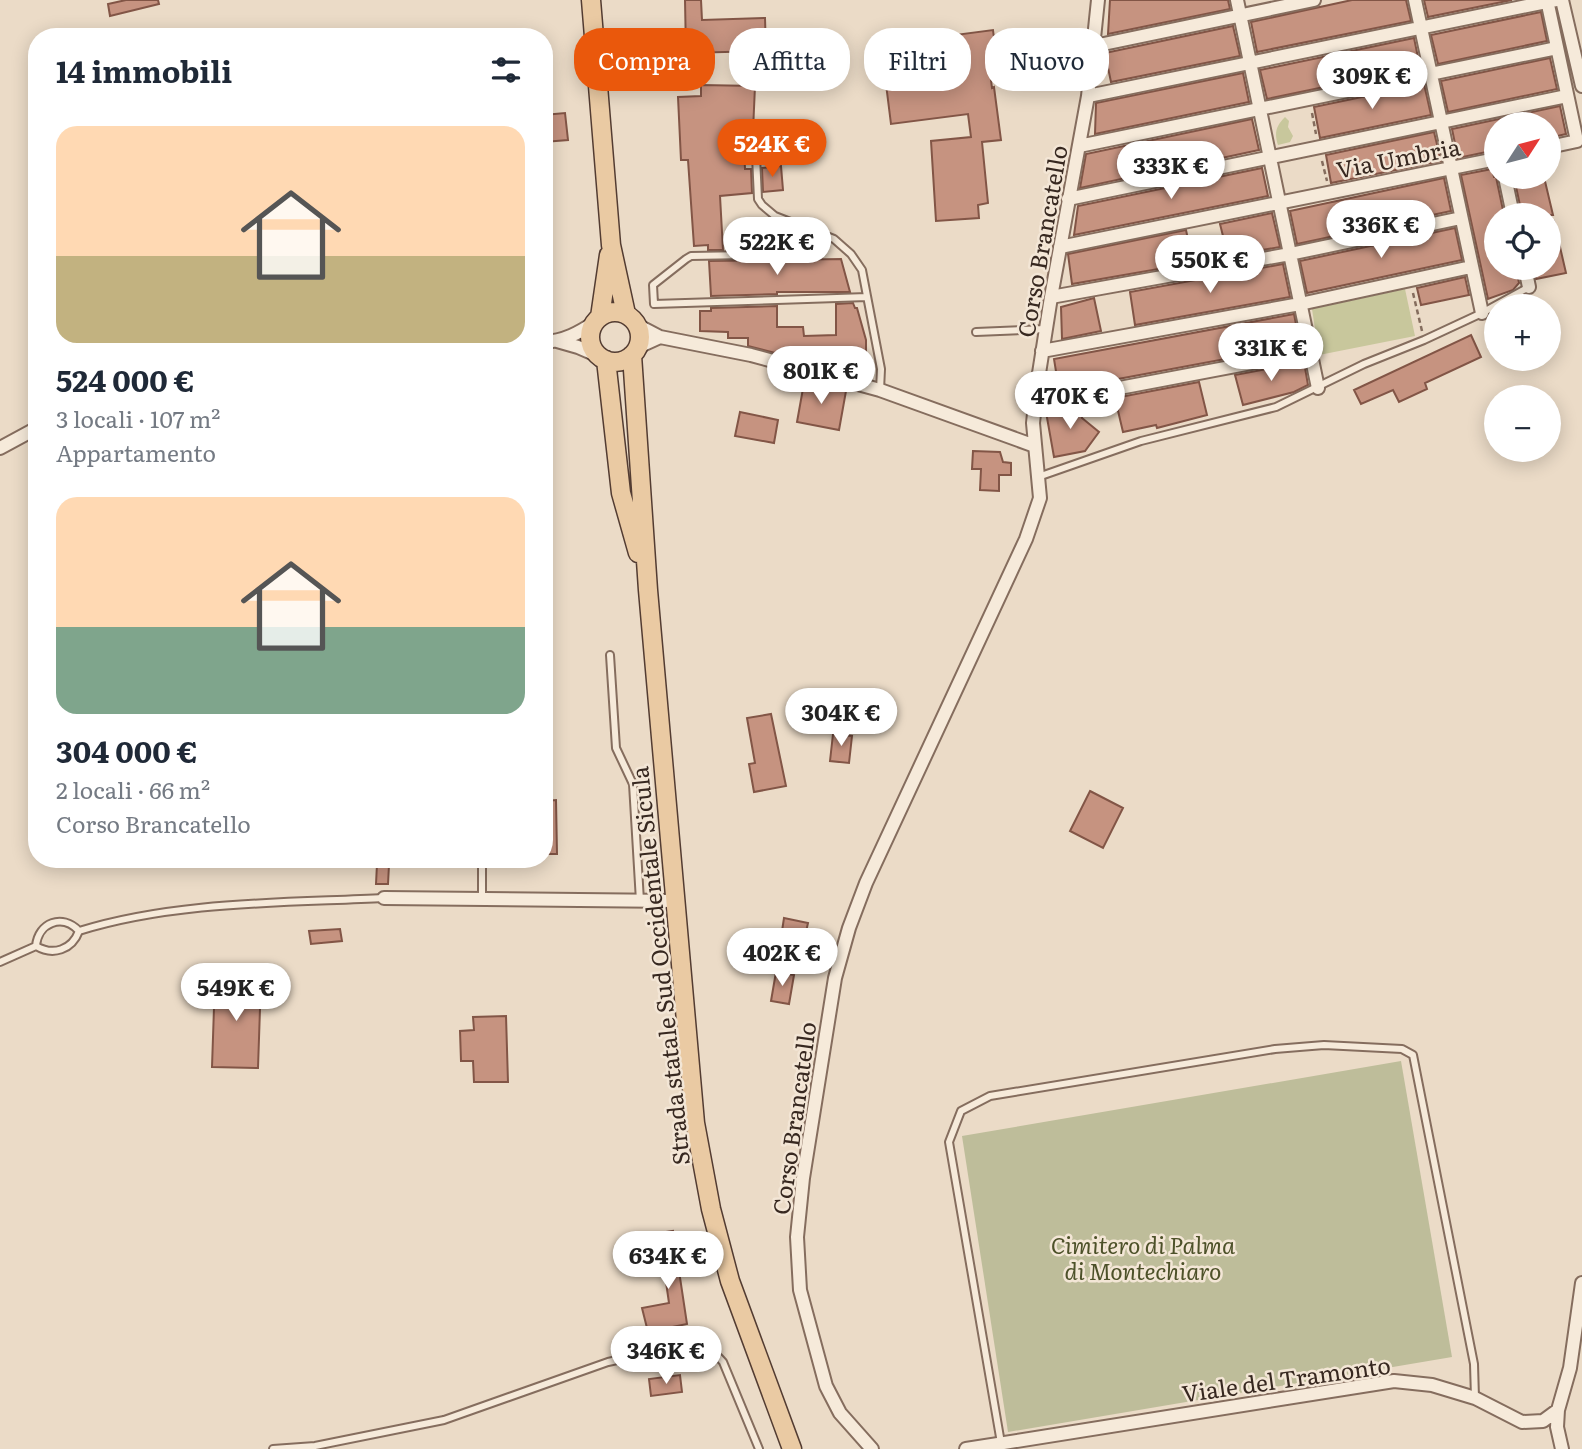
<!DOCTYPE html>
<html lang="it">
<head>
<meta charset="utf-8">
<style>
	body { margin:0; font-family:Literata,serif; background:#f6f6f7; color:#1f2937; height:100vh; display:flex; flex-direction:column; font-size:26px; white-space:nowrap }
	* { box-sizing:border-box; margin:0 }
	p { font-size:23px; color:#747a83 }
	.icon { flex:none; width:38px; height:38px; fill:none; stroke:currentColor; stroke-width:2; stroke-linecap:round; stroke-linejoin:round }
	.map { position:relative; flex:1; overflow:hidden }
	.details { position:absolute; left:28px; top:28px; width:525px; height:840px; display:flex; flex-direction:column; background:#fff; border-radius:28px; box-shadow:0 4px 18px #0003 }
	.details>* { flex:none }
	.banner { position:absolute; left:574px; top:28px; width:665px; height:63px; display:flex; gap:14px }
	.needle { width:46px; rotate:54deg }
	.buttons { position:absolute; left:1484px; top:112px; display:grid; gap:14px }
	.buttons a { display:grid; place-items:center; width:77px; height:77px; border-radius:50%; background:#fff; box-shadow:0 4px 18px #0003; font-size:35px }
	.price { position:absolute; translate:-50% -60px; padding:0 16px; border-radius:24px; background:#fff; color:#222; font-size:23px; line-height:46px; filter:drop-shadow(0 2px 4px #0008) }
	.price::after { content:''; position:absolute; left:50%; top:42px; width:21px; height:16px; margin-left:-10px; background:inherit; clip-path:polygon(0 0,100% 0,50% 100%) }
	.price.on { background:#ea580c; color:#fff }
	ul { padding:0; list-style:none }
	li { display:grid; align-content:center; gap:14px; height:371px; padding:0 28px }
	li span { display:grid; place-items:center; height:217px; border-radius:21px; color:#555 }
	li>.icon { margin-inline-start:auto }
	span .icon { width:126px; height:126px; fill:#fffc; stroke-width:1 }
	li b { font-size:30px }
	h2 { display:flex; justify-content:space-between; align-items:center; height:84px; padding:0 28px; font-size:30px }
	.chip { padding:0 24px; border-radius:28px; background:#fff; box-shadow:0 4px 18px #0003; font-size:24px; line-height:63px }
	.chip.on { background:#ea580c; color:#fff }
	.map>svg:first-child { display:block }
</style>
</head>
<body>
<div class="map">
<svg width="1582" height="1449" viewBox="0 0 1582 1449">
	<rect width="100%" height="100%" fill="#ebdbc7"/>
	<path fill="#c8c79c" d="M1285,117L1289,121L1288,127L1293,136L1290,142L1278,145C1274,133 1276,126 1285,117Z
		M1405,289L1415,336L1319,355L1312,309Z"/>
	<path fill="#bebd9a" d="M1401,1061L1452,1357L1008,1432L962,1136Z"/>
	<path fill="#c69380" stroke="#825546" stroke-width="2" d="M126,0H158L159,4L110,16L108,4Z
		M685,0H701L702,20L765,18L766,51L686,53Z
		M1110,0H1228L1230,9L1108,34Z
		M1352,0H1406L1411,21L1257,52L1251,22Z
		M1424,0H1512L1428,17Z
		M1541,12L1547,41L1438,64L1431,35Z
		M1233,26L1240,56L1111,82L1105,53Z
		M993,30L997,63L989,64L992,88L994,87L1001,140L982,142L988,203L978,205L979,218L936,221L931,141L971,137L968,114L891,124L884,68L889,67L886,44Z
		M1414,38L1420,67L1267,99L1260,70Z
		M1550,58L1557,89L1448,112L1441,81Z
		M1243,73L1249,102L1095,134L1096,103Z
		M1424,84L1431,115L1320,138L1314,107Z
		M701,85L755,86L753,131L743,123L745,169H751L752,193L720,196L723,250H708V245L694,246L688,160H681L678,97L701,96Z
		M1560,106L1566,134L1549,138V124H1496V150L1458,158L1452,129Z
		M565,113L568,140L544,142V115Z
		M1252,119L1259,150L1180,167L1176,151L1146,160L1149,173L1080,188L1086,154Z
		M1434,132L1441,161L1331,183L1326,155Z
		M781,166L783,190L763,192L762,168Z
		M1262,168L1268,196L1074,235L1078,206Z
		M1492,169L1494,177H1496L1504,215H1496V268H1516L1519,283L1513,290L1488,299L1461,175Z
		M1514,177H1544L1553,215H1522Z
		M1444,178L1451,211L1297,244L1290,211Z
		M1272,213L1280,247L1228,256L1220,224Z
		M1554,221L1566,273L1536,279L1534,268H1549V222Z
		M1455,228L1462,260L1307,293L1300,261Z
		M1186,230L1193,263L1072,284L1068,254Z
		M841,259L850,292H777V294L711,296L709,261Z
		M1283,264L1290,297L1135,325L1130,292Z
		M1465,277L1469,295L1421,305L1417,288Z
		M1094,298L1101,331L1062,339L1061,307Z
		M853,303L855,308H857L866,340V357H855V361H806L748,346V338H728V332L700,331V311H711V308L777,306V327H803L804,336L836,335V304Z
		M1294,314L1300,345L1059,390L1054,359Z
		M1471,335L1481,357L1425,383L1427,389L1399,402L1393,390L1361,404L1354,390Z
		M1304,362L1308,385L1294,392L1243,405L1235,375Z
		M1199,382L1207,415L1157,428L1156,425L1123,432L1115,398Z
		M804,383L846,391L839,430L797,422Z
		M1080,404L1082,418L1099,432L1085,451L1054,457L1046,412Z
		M740,412L778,420L774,443L735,436Z
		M973,451L1000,452L1003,462L1011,463V475H999V491L980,490L981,469H972Z
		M771,714L786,786L754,792L749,764L755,763L747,718Z
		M833,734L852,736L849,763L830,761Z
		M1090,791L1123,808L1103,848L1070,831Z
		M556,800L557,854H544V801Z
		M377,864L389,865L388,884H376Z
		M784,918L808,923L805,936L782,931Z
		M340,929L342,941L311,944L309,931Z
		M776,972L794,975L789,1004L771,1001Z
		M215,978L261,979L258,1068L212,1067Z
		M506,1016L508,1082H474L473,1061H461L460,1031L474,1030L473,1017Z
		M673,1231L687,1324L648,1332L642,1308L669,1303L659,1233Z
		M680,1375L682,1392L651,1396L649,1379Z"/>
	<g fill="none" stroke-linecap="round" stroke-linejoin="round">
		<defs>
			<path id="lane" d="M756,156L758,199L762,205L775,216L834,239L851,254L862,270L881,369L880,390
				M800,225L747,255L691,256L686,259L653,285L654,304L867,297
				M976,332L1046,329
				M1038,477L1141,441L1276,407L1364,364L1424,340L1482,313L1529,287
				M610,655L616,748L633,784L640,901
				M482,859V899
				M36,946C38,923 62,913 79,931
				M0,962L36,946C53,956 72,950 79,931C175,901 284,903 384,898
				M1001,1443L949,1142L961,1111L990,1096L1275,1049L1324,1045L1402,1049L1413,1055L1474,1364L1475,1398
				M273,1449L315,1446L444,1420L608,1362L691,1344L709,1347L723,1362L759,1449"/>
			<path id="street" d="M1237,0L1318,388
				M1415,0L1482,313
				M1547,0L1577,141L1549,147
				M1562,0L1582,86
				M1094,46L1314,0
				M1088,96L1556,0
				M1079,146L1557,48
				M1505,177L1513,215
				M1068,199L1567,96
				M1060,247L1496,159
				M1525,268L1529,287
				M1051,297L1290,254L1461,218
				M637,325L660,337L751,355L880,390L1035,446
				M557,341L578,347L601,357
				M544,342C564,341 579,333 595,322
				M638,347L660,337
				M1042,351L1300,304L1471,267
				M1035,404L1310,352
				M0,448L37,428
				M384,898L675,901
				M1558,1410L1557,1427L1562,1449
				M872,1449L840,1413L826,1386L800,1290L797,1237L803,1178L835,978L849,928L866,883L1026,539L1040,498L1033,423L1037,386L1051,297L1088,96L1098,0
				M966,1449L1394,1381L1432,1385L1475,1398L1522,1422L1543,1421L1558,1410L1570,1368L1582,1283"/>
			<path id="primary" d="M591,0L611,245L626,314
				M590 337a25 25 0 1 1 50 0a25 25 0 1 1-50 0Z
				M600,317L609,255
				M632,355L648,590L695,1123L711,1209L730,1281L792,1449
				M606,360L621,493L638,553"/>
		</defs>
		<use href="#lane" stroke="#856d5e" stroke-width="10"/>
		<use href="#street" stroke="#856d5e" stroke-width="16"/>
		<use href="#primary" stroke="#533c32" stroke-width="21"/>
		<path stroke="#856d5e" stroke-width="2.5" stroke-dasharray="5 3.5" stroke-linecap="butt" d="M1312,113L1316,134
			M1322,161L1327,181
			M1413,293L1422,331"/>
		<use href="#lane" stroke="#f6eada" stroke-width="6"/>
		<use href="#street" stroke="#f6eada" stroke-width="12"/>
		<use href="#primary" stroke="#eacaa3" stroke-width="18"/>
	</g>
	<g text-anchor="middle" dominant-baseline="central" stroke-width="5" stroke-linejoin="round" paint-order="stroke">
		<g font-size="23" fill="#372820" stroke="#f3e6d6">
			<text transform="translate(1398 157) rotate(-11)">Via Umbria</text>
			<text transform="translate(1041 241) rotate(-80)">Corso Brancatello</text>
			<text transform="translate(659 966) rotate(-96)">Strada statale Sud Occidentale Sicula</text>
			<text transform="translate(793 1118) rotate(-82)">Corso Brancatello</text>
			<text transform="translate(1286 1378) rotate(-8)">Viale del Tramonto</text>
		</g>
		<g font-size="23" font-style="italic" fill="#4d5129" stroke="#f3e6d6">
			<text x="1143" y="1244">Cimitero di Palma<tspan x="1143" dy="26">di Montechiaro</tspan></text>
		</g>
	</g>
</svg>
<div class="buttons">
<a><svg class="needle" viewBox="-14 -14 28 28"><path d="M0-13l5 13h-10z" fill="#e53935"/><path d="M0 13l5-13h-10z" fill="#747a83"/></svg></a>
<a><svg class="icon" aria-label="locate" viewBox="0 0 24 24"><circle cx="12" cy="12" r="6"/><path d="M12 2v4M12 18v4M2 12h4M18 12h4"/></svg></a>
<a>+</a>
<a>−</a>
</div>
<b class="price" style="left:1372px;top:111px">309K €</b>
<b class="price on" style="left:772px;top:179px">524K €</b>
<b class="price" style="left:1171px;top:201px">333K €</b>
<b class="price" style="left:1381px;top:260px">336K €</b>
<b class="price" style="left:777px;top:277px">522K €</b>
<b class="price" style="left:1210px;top:295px">550K €</b>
<b class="price" style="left:1271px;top:383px">331K €</b>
<b class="price" style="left:821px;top:406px">801K €</b>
<b class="price" style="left:1070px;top:431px">470K €</b>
<b class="price" style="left:841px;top:748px">304K €</b>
<b class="price" style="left:782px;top:988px">402K €</b>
<b class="price" style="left:236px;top:1023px">549K €</b>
<b class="price" style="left:668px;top:1291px">634K €</b>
<b class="price" style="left:666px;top:1386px">346K €</b>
<div class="banner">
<a class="chip on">Compra</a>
<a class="chip">Affitta</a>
<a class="chip">Filtri</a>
<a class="chip">Nuovo</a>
</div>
<section class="details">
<h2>14 immobili<svg class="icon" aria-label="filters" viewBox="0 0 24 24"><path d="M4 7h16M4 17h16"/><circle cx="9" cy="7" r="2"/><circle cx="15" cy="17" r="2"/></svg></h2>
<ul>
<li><span style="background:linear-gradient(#ffd9b3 60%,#c2b280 0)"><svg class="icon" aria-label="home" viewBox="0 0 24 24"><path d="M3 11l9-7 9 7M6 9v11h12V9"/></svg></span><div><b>524 000 €</b><p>3 locali · 107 m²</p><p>Appartamento</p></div></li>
<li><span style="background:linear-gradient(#ffd9b3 60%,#7fa58c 0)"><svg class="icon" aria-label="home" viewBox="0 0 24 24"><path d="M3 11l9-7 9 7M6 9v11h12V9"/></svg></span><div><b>304 000 €</b><p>2 locali · 66 m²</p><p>Corso Brancatello</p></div></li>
</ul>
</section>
</div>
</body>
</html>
